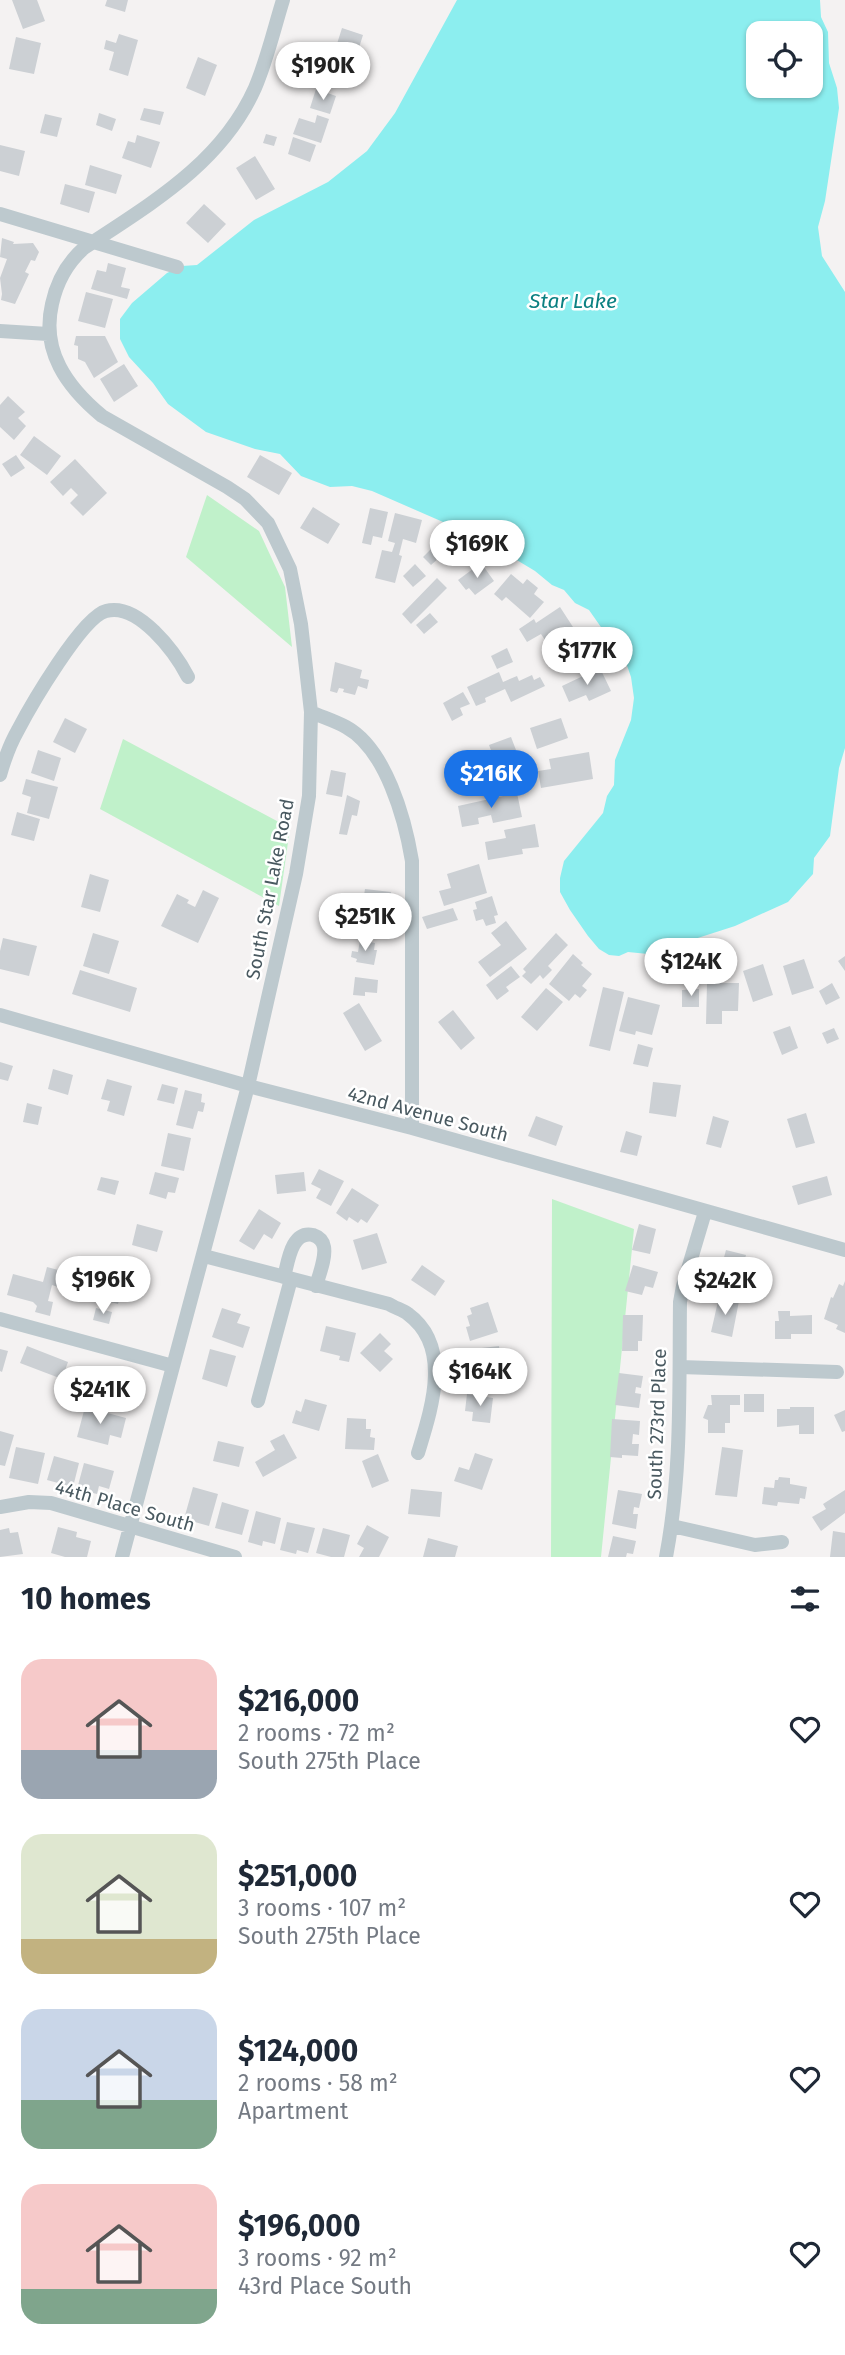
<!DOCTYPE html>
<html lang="en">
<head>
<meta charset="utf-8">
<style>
	body { margin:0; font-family:"Fira Sans",sans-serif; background:#f6f6f7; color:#1f2937; height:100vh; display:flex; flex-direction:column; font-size:26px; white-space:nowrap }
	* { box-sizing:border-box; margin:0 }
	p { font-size:23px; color:#747a83 }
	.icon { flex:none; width:38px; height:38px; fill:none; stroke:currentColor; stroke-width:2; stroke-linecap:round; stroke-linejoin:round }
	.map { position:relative; height:1557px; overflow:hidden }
	.sheet { display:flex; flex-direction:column; background:#fff; flex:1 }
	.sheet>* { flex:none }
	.tools { position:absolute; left:746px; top:21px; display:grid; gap:14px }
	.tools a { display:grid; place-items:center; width:77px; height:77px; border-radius:14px; background:#fff; box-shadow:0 2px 5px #0004; font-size:35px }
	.price { position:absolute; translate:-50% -60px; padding:0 16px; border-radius:24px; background:#fff; color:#222; font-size:23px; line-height:46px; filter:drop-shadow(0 2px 4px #0008) }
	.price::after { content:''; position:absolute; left:50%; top:42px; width:21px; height:16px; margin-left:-10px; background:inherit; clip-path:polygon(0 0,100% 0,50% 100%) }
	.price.on { background:#1a73e8; color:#fff }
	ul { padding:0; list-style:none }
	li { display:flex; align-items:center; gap:21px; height:175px; padding:0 21px }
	li span { display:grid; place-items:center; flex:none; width:196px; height:140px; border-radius:21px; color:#555 }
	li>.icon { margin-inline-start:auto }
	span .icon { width:84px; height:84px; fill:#fffc; stroke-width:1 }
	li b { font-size:30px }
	h2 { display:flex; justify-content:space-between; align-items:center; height:84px; padding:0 21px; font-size:30px }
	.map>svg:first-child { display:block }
</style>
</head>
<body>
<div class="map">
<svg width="845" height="1557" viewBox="0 0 845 1557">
	<rect width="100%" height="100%" fill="#f4f2f2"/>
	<path fill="#c0f1ca" d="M207,495L259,531L285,587L292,647L186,557Z
		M123,739L290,828L279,906L100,809Z
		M552,1199L634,1229L601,1557H551Z"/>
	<path fill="#8ceeef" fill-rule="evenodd" d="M457,0H820L821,17L828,32L829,63L837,88L839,108L825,201L818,227L822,256L845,292V748L839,768L830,836L814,858L813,874L788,902L735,926L648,954L628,952L619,956L609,955L599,949L588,936L570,910L560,892V878L564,861L603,813L607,796L614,785L615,760L631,720L634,698L631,677L623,654L614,640L603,630L589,610L575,603L564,590L552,585L535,571L482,539L372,491L352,486L330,487L301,476L280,454L255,449L206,432L168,404L153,383L129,357L120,339V319L132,303L167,273L182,266L197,265L254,220L328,182L367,151L395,113ZM758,33H810V86H758Z"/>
	<path fill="#ccd0d4" d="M12,0H37L45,21L23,29Z
		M107,0H128L125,12L105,6Z
		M342,28L363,35L351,73L330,66Z
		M119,34L138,40L128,76L109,70L114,52L104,49L106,40L116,43Z
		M16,37L41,43L34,74L9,69Z
		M288,52L317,62L311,78L282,67Z
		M198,57L217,65L205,96L186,88Z
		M316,89L336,96L330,114L310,108Z
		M144,108L164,112L160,125L140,120Z
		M99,113L116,119L112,131L96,125Z
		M45,114L62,118L57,137L40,133Z
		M317,115L329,119L321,143L293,134L299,118L315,123Z
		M266,134L277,137L274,146L263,143Z
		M137,135L160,142L151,168L122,158L128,141L135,143Z
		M293,137L316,145L310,162L288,154Z
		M0,145L25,151L19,176L0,171Z
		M255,156L275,189L256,200L236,168Z
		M90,165L122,175L116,194L85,185Z
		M65,184L95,192L89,213L60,204Z
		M204,204L226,224L208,243L186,223Z
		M2,238L14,242L13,244L33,243L39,252L35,261L31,260L25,272L29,274L15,304L1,300L2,294L0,278L7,259L0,257Z
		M108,263L126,268L121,287L130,289L127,299L91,289L97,270L106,272Z
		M86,292L113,299L105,328L78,321Z
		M76,336H105L118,362L94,378L85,362L78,359V346L74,345Z
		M124,364L138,386L114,402L100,379Z
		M8,396L25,412L18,418L26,426L14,440L0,427V405Z
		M34,436L61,456L47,475L20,455Z
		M16,455L25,468L11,477L2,464Z
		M260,455L292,473L279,495L247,477Z
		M75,459L107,493L83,516L70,503L78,495L71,488L63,496L50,482Z
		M313,507L340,524L328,544L300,528Z
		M370,508L388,512L382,538L373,536L371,545L362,543Z
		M395,513L422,520L416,543L403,539L399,555L402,556L395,583L375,578L382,550L392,552L395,543L388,541Z
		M449,537L458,546L442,562L439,558L431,565L423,557L438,542L443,543Z
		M481,563L494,581L475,595L469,588L466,590L458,580Z
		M415,564L426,576L413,587L403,576Z
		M511,574L523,584L527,579L538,588L534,594L544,602L530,618L506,597L502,601L494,594Z
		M437,578L447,588L411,624L402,614Z
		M560,607L573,627L547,643L541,634L527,642L519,629L534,619L536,623Z
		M430,613L438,622L424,634L416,625Z
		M507,648L513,662L497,669L491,656Z
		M335,662L362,670L360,678L369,680L367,689L358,686L355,695L343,692L344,689L339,688L337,693L330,691Z
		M600,668L611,691L589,701L586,695L569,702L562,686Z
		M499,672L503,682L517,676L519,681L532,675L534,680L540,677L545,686L511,702L505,689L485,698L486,702L476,706L467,687Z
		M463,692L470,704L460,708L463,715L452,721L443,703Z
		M65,718L87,729L75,753L53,742Z
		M561,718L568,738L537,749L530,728Z
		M511,737L516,750L494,758L489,745Z
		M38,750L61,758L54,781L31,773Z
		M589,752L593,779L541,788L538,771L551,769L549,759Z
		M331,770L346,773L342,797L326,794Z
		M501,774L505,790L480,796L477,779Z
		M26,779L58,787L49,819L27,813L31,797L22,794Z
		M517,793L522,817L493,823L491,815L478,818L479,824L462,827L458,806Z
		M347,795L360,801L357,816L352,815L347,835L339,834Z
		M17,812L40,819L34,841L11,835Z
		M535,824L539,847L522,849L523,854L488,860L485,842L506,838L504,830Z
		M479,864L487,893L444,906L439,891L451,888L447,874Z
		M90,874L109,880L100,912L81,907Z
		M365,889L391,892L389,907L377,905L375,917L361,915Z
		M203,890L219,898L198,943L161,926L177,894L189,900L187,903L195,907Z
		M492,896L498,915L494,916L496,923L486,926L483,919L476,921L473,910L477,909L475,902Z
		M453,908L458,920L427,929L422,917Z
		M506,921L527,949L490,977L478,962L501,945L491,933Z
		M93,933L119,941L109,974L83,966Z
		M556,933L568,945L548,966L552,970L543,979L540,975L531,984L522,976L526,972L523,969Z
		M3,938L37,946L29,976L0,969V951Z
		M360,940L375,943L374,950H377L374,965L356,962L357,959L351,957L352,951L358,952Z
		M573,954L583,963L581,965L592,974L582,986L587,990L580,998L575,994L569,1001L549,984Z
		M845,956V971L838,961Z
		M804,959L814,988L792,995L783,966Z
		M763,964L773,995L753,1002L743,971Z
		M511,966L520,977L506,987L509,991L497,1000L486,985Z
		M80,970L137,988L130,1012L72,994Z
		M355,977L378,980L377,993L365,992V996L353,995Z
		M707,983H739L738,1011H722V1024H706Z
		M832,983L840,998L826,1005L819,991Z
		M603,987L624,992L610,1051L589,1046Z
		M546,988L563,1002L537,1031L521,1017Z
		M699,989V1007H682V990Z
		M628,997L660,1005L652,1035L636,1031L635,1035L619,1031Z
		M359,1003L382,1041L365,1051L343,1013Z
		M453,1010L475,1038L461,1050L438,1022Z
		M790,1026L798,1048L782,1055L773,1032Z
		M834,1028L839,1039L827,1044L822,1033Z
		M638,1044L653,1048L648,1067L633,1064Z
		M0,1062L13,1066L8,1081L0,1079Z
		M53,1069L73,1075L68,1095L48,1089Z
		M107,1079L132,1086L124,1116L107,1111L110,1101L101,1099Z
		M653,1082L681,1085L676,1117L649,1113Z
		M162,1084L178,1088L174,1104L157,1100Z
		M185,1090L202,1094L201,1102L205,1103L203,1112L198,1111L193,1129L176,1125Z
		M27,1103L42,1107L38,1125L23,1122Z
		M806,1113L815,1143L796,1148L787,1119Z
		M536,1116L563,1126L556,1146L528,1136Z
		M713,1116L729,1121L721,1148L706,1144Z
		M626,1131L642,1136L637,1156L620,1152Z
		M168,1133L191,1138L184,1171L161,1166Z
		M319,1169L344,1181L331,1206L316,1198L321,1189L311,1184Z
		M155,1172L179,1178L175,1193L168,1192L166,1199L149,1194Z
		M304,1172L306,1191L277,1194L275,1175Z
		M827,1176L832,1195L798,1205L792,1186Z
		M101,1177L119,1181L115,1195L97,1190Z
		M352,1188L379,1205L367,1223L361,1219L358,1223L349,1217L347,1221L336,1213Z
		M259,1209L281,1223L272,1239L264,1234L254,1250L239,1241Z
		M137,1224L163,1231L157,1252L132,1245Z
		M639,1224L656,1229L650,1254L632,1250Z
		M377,1233L387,1263L362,1270L353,1240Z
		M726,1250L746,1255L736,1292L716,1287Z
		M422,1265L445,1281L435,1296L411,1280Z
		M633,1265L658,1272L653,1288L645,1286L642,1295L625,1291Z
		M47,1267L62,1271L58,1287L52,1285L48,1301L53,1302L50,1316L35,1312L37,1306L33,1302L7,1295L13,1274L43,1282Z
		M101,1277L123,1283L118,1304L95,1298Z
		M845,1281V1333L836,1329L838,1325L824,1319L831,1297L833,1298L839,1284L843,1286Z
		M719,1297L739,1301L732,1337L711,1332Z
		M488,1302L498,1332L470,1341L466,1327L470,1326L467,1316L472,1314L470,1308Z
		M96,1308L112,1312L109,1324L93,1320Z
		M222,1308L241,1314L237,1323L250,1327L243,1348L212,1337Z
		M778,1311H790V1316L812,1315V1334H791V1339H775V1321H779Z
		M623,1315H643L642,1341H638V1351H622Z
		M326,1326L356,1333L349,1362L339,1360L340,1356L320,1351Z
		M380,1333L391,1344L384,1351L393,1359L380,1372L360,1353Z
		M27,1346L68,1362L62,1379L20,1363Z
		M499,1346L503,1377L477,1380L473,1349Z
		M0,1349L8,1351L2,1372L0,1371Z
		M210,1349L236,1356L227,1387L202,1379Z
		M93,1366L110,1371L109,1375L132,1381L128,1396L88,1386Z
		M619,1373L643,1376L641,1388L636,1387L635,1393L641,1394L639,1408L615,1405Z
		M467,1394L493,1398L490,1423L472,1421L473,1412L465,1411Z
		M744,1394H764V1412H744Z
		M711,1395H740V1405H730V1423H725V1433H708V1420L703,1418L708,1405H712Z
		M305,1399L327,1405L319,1431L292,1423L296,1410L301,1412Z
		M85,1407L126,1418L121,1438L110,1435L108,1445L77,1437Z
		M790,1407H814V1434H799V1425L777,1427V1409H790Z
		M845,1410V1431L842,1432L834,1415Z
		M347,1418L366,1419V1429H371L370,1437L375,1438L374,1450L345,1449Z
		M612,1419L640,1421L639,1435L633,1434L632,1444H639L638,1456L622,1455V1458L610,1457Z
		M0,1431L14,1435L5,1466L0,1465Z
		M284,1434L297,1458L263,1477L255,1462L275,1450L270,1441Z
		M218,1441L244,1447L239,1467L213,1461Z
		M16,1447L45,1453L38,1484L9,1478Z
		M722,1447L743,1450L737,1497L715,1495Z
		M475,1453L493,1459L482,1490L454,1481L459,1467L469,1470Z
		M378,1454L389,1481L372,1488L362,1461Z
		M54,1456L79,1463L73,1487L47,1480Z
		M84,1463L114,1471L109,1489L99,1486L97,1494L77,1489Z
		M779,1477L790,1478V1484L807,1487L805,1499L800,1498L799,1504L778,1502L777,1506L762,1504L764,1487L774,1488L775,1480H778Z
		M193,1487L218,1494L209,1526L184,1519Z
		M411,1489L442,1492L440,1517L408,1514Z
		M618,1490L642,1494L639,1508L634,1507L633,1514H638L636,1529L612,1524Z
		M845,1490V1513L821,1531L812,1517L826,1509L823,1504Z
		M222,1502L249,1510L242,1535L215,1528Z
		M256,1511L281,1518L275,1544L263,1541L262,1546L248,1542Z
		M287,1522L315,1528L308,1553L297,1550L296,1554L280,1550Z
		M367,1525L389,1537L379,1557H359L364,1548L357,1544Z
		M58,1527L77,1532L76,1537L91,1541L87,1557H65L51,1553Z
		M9,1528L10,1533L18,1532L23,1554L0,1557V1530Z
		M323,1528L350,1535L344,1557H331L316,1553Z
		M833,1531L845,1533V1557H830Z
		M613,1536L636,1541L633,1554L627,1553L626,1557H608Z
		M428,1538L458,1546L455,1557H423Z"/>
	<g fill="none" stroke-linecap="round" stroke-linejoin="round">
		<path stroke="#bdc9ce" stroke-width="14" d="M0,214L177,267
			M0,331L48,334
			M311,712C322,717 335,721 346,727C386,749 405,819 412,861V1128
			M0,775C4,761 10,744 18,730C30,707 82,617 106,611C138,602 175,652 188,677
			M0,1015L248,1086L412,1128L845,1250
			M204,1256L389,1304C395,1308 403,1310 408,1314C453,1347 431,1410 418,1453
			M284,1277C288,1263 291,1230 313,1235C319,1237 323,1241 324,1247C326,1258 319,1275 316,1286
			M0,1319L173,1366
			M680,1367L837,1372
			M258,1401L291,1279
			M0,1507L29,1502L51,1503L235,1557
			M672,1526L755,1545L782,1542
			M122,1557L248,1086L296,874L309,796L311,712L301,624L290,569L268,523L245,499L227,487L102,416C67,387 41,351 52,304C57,281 67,263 84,248C150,204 221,164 255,88C267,60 274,29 283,0
			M666,1557C682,1473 679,1387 680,1302L683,1286L705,1212"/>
	</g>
	<g text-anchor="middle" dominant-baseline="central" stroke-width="5" stroke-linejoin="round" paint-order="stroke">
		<g font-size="19" fill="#495960" stroke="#fff">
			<text transform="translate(270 889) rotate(-79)">South Star Lake Road</text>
			<text transform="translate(428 1114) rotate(15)">42nd Avenue South</text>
			<text transform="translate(657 1424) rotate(-88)">South 273rd Place</text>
			<text transform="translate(125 1506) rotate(16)">44th Place South</text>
		</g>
		<g font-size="21" font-style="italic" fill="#0b8182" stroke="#fff">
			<text x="573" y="301">Star Lake</text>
		</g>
	</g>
</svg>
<div class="tools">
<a><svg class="icon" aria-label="locate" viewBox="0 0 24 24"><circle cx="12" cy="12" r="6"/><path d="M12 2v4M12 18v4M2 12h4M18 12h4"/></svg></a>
</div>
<b class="price" style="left:323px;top:102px">$190K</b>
<b class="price" style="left:477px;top:580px">$169K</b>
<b class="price" style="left:587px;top:687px">$177K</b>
<b class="price on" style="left:491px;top:810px">$216K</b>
<b class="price" style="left:365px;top:953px">$251K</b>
<b class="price" style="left:691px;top:998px">$124K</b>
<b class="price" style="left:103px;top:1316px">$196K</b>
<b class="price" style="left:725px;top:1317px">$242K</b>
<b class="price" style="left:480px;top:1408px">$164K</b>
<b class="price" style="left:100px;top:1426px">$241K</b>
</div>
<section class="sheet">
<h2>10 homes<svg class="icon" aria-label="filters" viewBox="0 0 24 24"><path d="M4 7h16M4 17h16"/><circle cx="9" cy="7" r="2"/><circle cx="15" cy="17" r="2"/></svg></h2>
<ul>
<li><span style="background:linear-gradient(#f6c9c9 65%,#9aa5b1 0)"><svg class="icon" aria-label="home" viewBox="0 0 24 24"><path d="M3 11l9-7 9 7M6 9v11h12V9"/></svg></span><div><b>$216,000</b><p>2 rooms · 72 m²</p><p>South 275th Place</p></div><svg class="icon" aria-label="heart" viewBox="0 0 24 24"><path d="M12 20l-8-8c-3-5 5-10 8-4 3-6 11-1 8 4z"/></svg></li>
<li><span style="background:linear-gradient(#dfe7d0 75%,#c2b280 0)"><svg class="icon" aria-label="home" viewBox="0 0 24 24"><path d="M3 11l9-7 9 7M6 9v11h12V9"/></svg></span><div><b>$251,000</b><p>3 rooms · 107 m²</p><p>South 275th Place</p></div><svg class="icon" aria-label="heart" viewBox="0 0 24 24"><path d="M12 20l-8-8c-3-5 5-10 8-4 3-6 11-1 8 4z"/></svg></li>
<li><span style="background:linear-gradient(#c9d6e8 65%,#7fa58c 0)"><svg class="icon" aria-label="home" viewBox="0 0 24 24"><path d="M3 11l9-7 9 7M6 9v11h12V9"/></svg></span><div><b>$124,000</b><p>2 rooms · 58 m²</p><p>Apartment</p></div><svg class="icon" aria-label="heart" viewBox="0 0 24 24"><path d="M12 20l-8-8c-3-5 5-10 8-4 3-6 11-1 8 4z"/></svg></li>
<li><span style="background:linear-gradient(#f6c9c9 75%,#7fa58c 0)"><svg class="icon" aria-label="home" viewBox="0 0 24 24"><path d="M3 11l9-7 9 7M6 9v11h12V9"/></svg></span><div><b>$196,000</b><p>3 rooms · 92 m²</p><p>43rd Place South</p></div><svg class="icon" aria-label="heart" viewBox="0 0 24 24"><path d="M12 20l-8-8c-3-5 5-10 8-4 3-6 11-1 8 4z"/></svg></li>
</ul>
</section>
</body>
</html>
